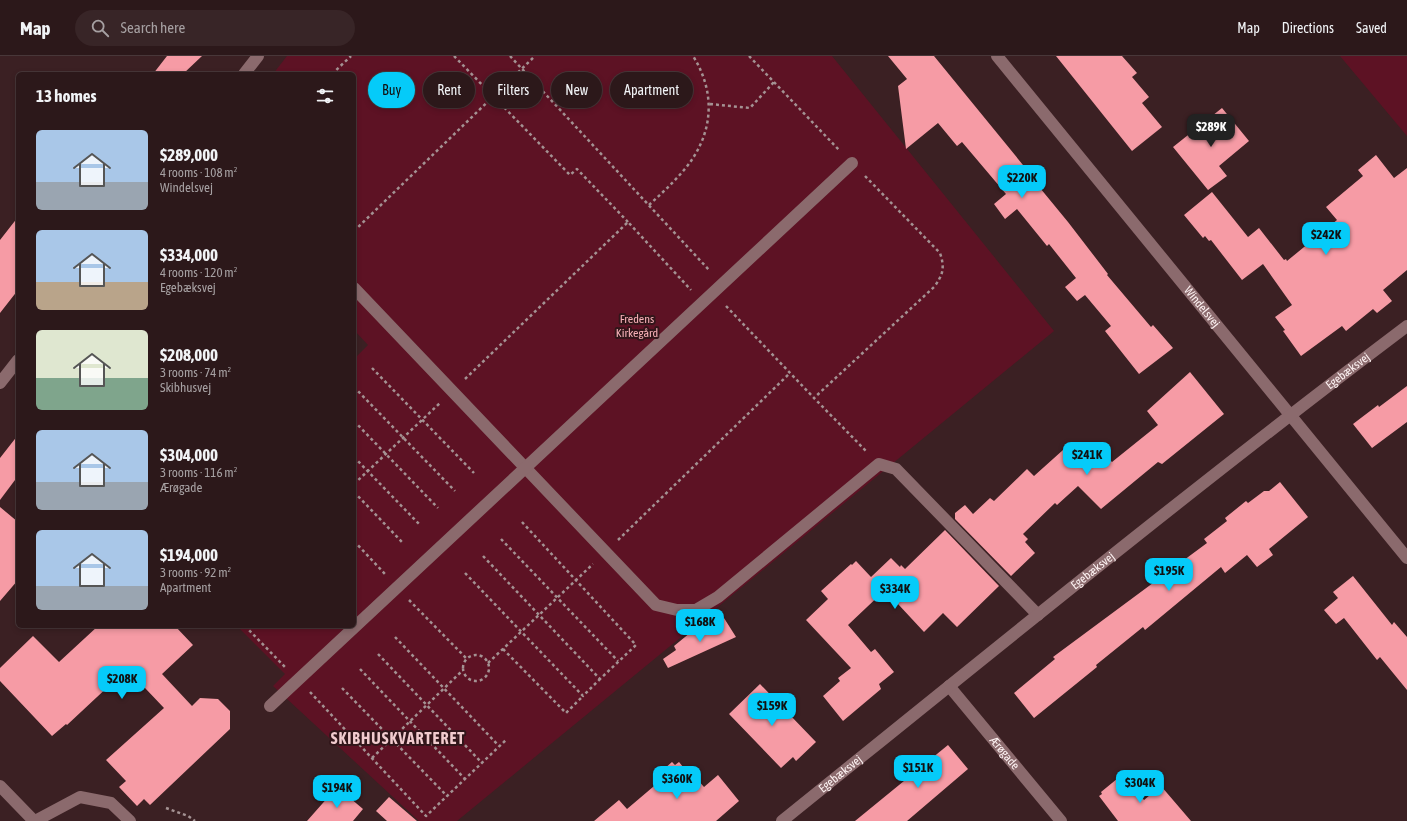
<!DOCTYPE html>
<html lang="en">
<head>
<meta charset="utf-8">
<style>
	body { margin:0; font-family:"Asap Condensed",sans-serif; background:#382527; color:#f1f3f6; height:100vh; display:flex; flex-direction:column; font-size:15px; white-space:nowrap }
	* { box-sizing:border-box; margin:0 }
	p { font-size:13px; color:#a6a0a2 }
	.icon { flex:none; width:22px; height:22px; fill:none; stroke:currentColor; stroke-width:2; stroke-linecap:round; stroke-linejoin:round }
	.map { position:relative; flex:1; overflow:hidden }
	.sheet { position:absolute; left:16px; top:16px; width:340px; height:556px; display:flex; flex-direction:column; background:#2c181a; border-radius:6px; box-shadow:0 2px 6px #0003,0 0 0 1px #483739 }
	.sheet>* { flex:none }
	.guide { position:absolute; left:368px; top:16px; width:380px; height:36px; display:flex; gap:8px }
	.price { position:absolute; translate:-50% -34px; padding:0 9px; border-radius:8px; background:#05cbf9; color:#111; font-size:13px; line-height:26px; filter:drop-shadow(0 1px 2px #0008) }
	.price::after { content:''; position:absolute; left:50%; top:24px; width:12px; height:9px; margin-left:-6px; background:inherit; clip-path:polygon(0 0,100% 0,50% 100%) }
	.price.on { background:#222; color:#fff }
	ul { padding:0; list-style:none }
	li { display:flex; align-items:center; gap:12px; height:100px; padding:0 20px }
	li span { display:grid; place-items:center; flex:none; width:112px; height:80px; border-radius:6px; color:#555 }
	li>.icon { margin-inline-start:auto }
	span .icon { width:48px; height:48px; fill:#fffc; stroke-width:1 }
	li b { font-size:17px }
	h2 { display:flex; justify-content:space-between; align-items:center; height:48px; padding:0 20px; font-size:17px }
	.tag { padding:0 14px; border-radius:18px; background:#2c181a; box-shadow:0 2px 6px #0003,0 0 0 1px #483739; font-size:14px; line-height:36px }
	.tag.on { background:#05cbf9; color:#111 }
	header { display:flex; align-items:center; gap:24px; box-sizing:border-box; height:56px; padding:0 20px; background:#2c181a; border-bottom:1px solid #483739 }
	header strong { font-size:19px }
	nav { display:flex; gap:22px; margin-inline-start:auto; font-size:14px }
	.search { width:280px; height:36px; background:#382527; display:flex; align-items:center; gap:10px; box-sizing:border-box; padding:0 14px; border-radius:22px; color:#a6a0a2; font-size:15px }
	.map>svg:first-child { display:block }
</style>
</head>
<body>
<header>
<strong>Map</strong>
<div class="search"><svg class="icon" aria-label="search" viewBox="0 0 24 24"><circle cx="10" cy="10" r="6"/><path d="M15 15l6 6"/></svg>Search here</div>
<nav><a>Map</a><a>Directions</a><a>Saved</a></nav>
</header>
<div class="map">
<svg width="1407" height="765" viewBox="0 0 1407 765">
	<rect width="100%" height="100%" fill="#3b2023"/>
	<path fill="#5d1224" d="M287,0H832L1054,275L457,765H419L273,630L285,618L237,570H354V303L368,289L354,274V18H273Z
		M1340,0H1407V80Z"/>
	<path fill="#f69ba5" d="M167,0H202L183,18H153Z
		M888,0H934L1032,120L1031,121L1068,166L1108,218L1107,219L1151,271L1153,269L1173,292L1139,318L1105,275L1111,270L1085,239L1077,245L1065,231L1076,222L1049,188L1047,190L1017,153L1005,163L994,148L1006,138L962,86L957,90L938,67L906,93L898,30L907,23Z
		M1056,0H1122L1137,17L1132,21L1149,41L1142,47L1162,71L1132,95Z
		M1222,52L1249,85L1219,110L1227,120L1208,134L1173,91Z
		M1376,99L1394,122L1407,112V214L1383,234L1392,245L1377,257L1373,253L1346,275L1342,270L1301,300L1283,275L1285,274L1275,261L1292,249L1263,208L1242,224L1211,184L1209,185L1205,180L1203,182L1184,159L1212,136L1248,181L1259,172L1284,204L1286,203L1287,205L1337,164L1326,151L1363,120L1358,114Z
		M18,161V234L0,257V184Z
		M1190,316L1224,358L1162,408L1158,406L1101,453L1078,430L1057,449L1055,447L1023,478L1028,483L1025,486L1035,497L1011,520L955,463V457L965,449L973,458L990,442L994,445L1027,413L1034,420L1063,394L1070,402L1083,389L1099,405L1105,399L1112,406L1158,369L1147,355Z
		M1407,330V366L1372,392L1353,368L1378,349L1379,351Z
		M18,379V420L0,444V402Z
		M1280,426L1308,461L1269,493L1273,499L1257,511L1247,499L1225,517L1221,511L1145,574L1143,571L1096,609L1097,611L1034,662L1014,637L1055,603L1053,601L1207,487L1204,483L1227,465L1225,462L1246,445L1248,447L1264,435H1269Z
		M0,451L18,466V524L0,545Z
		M945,474L999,530L957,571L943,557L924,576L885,534L848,569L871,596L875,593L894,616L879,628L881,633L843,665L823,640L840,625L838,622L851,612L806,564L828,543L821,535L851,508L852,509L856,505L871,521L891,502L900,511L901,509L905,513Z
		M1353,520L1392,569L1394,566L1407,581V634L1380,601L1377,604L1344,562L1336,568L1324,554L1338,542L1333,536Z
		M724,562L736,581L668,612L663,603L676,594L674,590L696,572L700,578Z
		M98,570H175L193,589L162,618L192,650L200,642L218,643L230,655V673L150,749L144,743L137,750L119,731L126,725L106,704L164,652L127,613L67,669L66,668L52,680L0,625V612L33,580L59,606Z
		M760,628L816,686L796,705L793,701L781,712L729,658Z
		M948,689L968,713L907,765H855Z
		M672,706L675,709L679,706L688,717L690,715L704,731L718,719L739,745L716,765H594L619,744L627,753L660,725L656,720Z
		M1123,718L1144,744L1161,730L1191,765H1118L1099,740L1102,738L1101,736Z
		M337,731L363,753L353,765H307Z
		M389,741L417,765H387L376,755Z"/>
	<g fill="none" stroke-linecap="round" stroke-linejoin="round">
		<path stroke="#a49293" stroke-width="2.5" stroke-dasharray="3 3" stroke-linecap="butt" d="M454,0L570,119L577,113L628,166
			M510,0L710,215
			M749,0L840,95
			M332,18L351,0
			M710,48L750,52L774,26
			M865,120L940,197C945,212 943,219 934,231L814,342L866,395
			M649,149C661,138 673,127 684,114C713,80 717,38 693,0
			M354,175L535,0
			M726,250L814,342
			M372,312L474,417
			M465,323L628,166L691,234
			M354,331L455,435
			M354,365L438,452
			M354,401L420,469
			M354,428L440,347
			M354,436L402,486
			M501,483L618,605
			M618,484L790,317
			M354,485L385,518
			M483,500L600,623L636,589L521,465
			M465,517L583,640L600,623
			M409,544L466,602
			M245,570L285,611
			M395,581L499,690
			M503,593L566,657L583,640
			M378,598L482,707
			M463 612a13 13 0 1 1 26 0a13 13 0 1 1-26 0Z
			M488,607L593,508
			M360,613L465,723
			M342,632L447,740
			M310,636L426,760L507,683
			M372,702L462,615
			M166,752L188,760L195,765"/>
		<g stroke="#8b6a6d" stroke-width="12">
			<path id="s1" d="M997,0L1407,502"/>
			<path d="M244,18L258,0"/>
			<path d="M354,232L656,549L677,554H696L718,541L879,408L896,413L1038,559"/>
			<path d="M0,327L18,304"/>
			<path id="s2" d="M949,630L1061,765"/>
			<path d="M270,650L852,107"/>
			<path d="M0,730L34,765"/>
			<path d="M35,765L80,741L111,747L130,765"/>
			<path id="s3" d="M782,765C989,598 1195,430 1407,270"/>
		</g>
	</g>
	<g text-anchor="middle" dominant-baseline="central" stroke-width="4" stroke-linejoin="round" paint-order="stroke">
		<g font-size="12" fill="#fdf2f2" stroke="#31161a">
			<text stroke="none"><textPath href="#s1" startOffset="324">Windelsvej</textPath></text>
			<text stroke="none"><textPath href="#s3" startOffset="723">Egebæksvej</textPath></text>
			<text stroke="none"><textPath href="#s3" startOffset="399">Egebæksvej</textPath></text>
			<text stroke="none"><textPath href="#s2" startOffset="87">Ærøgade</textPath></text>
			<text stroke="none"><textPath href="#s3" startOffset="75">Egebæksvej</textPath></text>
		</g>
		<g font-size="12" fill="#f8b1b8" stroke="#31161a">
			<text x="637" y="263">Fredens<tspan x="637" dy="14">Kirkegård</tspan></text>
		</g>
		<g font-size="16" font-weight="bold" letter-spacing="1" fill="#f1cbce" stroke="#31161a">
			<text x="398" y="682">SKIBHUSKVARTERET</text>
		</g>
	</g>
</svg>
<b class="price on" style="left:1211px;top:92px">$289K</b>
<b class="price" style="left:1022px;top:143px">$220K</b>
<b class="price" style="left:1326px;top:200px">$242K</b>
<b class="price" style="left:1087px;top:420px">$241K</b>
<b class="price" style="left:1169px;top:536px">$195K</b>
<b class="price" style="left:895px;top:554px">$334K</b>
<b class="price" style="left:700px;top:587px">$168K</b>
<b class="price" style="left:122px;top:644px">$208K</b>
<b class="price" style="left:772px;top:671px">$159K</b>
<b class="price" style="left:918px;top:733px">$151K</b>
<b class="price" style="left:677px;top:744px">$360K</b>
<b class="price" style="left:1140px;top:748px">$304K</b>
<b class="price" style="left:337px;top:753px">$194K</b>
<div class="guide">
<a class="tag on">Buy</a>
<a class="tag">Rent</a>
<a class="tag">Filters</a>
<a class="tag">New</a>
<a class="tag">Apartment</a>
</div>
<section class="sheet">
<h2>13 homes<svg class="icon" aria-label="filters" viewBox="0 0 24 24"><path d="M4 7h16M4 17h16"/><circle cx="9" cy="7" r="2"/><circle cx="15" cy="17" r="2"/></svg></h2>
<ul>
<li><span style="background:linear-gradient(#a9c7e8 65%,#9aa5b1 0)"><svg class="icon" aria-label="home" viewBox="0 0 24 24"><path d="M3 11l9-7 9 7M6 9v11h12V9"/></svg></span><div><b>$289,000</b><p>4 rooms · 108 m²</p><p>Windelsvej</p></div></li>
<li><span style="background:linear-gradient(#a9c7e8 65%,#b9a48a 0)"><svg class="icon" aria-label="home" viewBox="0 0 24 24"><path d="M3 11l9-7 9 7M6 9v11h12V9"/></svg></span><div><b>$334,000</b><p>4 rooms · 120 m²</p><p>Egebæksvej</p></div></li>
<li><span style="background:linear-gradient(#dfe7d0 60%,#7fa58c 0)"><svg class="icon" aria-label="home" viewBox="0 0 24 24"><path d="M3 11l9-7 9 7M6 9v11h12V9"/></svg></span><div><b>$208,000</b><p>3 rooms · 74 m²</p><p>Skibhusvej</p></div></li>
<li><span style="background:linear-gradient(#a9c7e8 65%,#9aa5b1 0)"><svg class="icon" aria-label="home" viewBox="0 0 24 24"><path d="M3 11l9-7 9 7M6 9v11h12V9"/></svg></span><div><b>$304,000</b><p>3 rooms · 116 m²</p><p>Ærøgade</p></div></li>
<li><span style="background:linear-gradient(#a9c7e8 70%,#9aa5b1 0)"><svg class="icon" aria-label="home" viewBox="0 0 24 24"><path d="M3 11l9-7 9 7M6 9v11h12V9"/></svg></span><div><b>$194,000</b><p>3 rooms · 92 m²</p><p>Apartment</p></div></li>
</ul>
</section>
</div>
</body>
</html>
